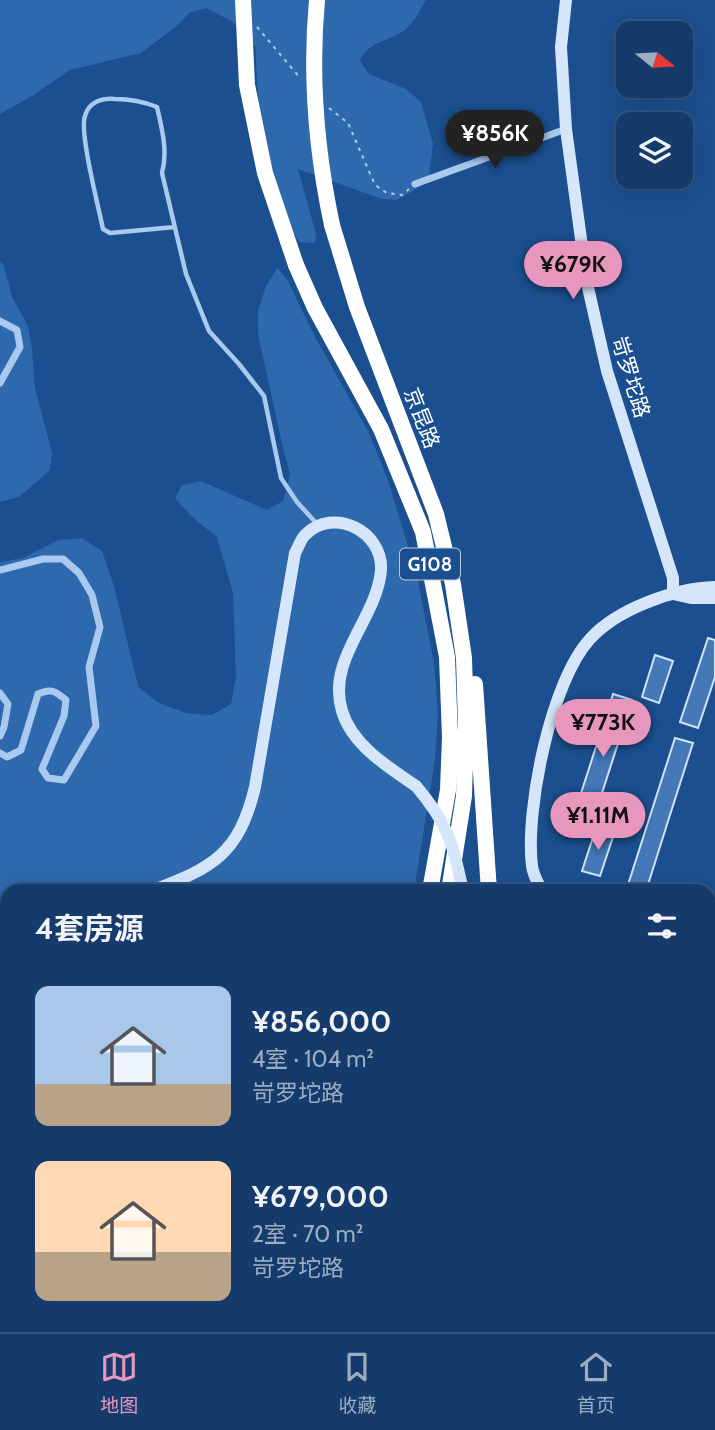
<!DOCTYPE html>
<html lang="zh">
<head>
<meta charset="utf-8">
<style>
	body { margin:0; font-family:Cabin,"Noto Sans SC",sans-serif; background:#214673; color:#f1f3f6; height:100vh; display:flex; flex-direction:column; font-size:26px; white-space:nowrap }
	* { box-sizing:border-box; margin:0 }
	p { font-size:23px; color:#9dadc1 }
	.icon { flex:none; width:38px; height:38px; fill:none; stroke:currentColor; stroke-width:2; stroke-linecap:round; stroke-linejoin:round }
	.map { position:relative; flex:1; overflow:hidden }
	.panel { position:absolute; left:0px; top:884px; width:716px; height:450px; display:flex; flex-direction:column; background:#143b6b; border-radius:21px 21px 0 0; box-shadow:0 7px 28px #0002,0 0 0 2px #33557e }
	.panel>* { flex:none }
	.needle { width:46px; rotate:108deg }
	.fabs { position:absolute; left:616px; top:21px; display:grid; gap:14px }
	.fabs a { display:grid; place-items:center; width:77px; height:77px; border-radius:14px; background:#143b6b; box-shadow:0 7px 28px #0002,0 0 0 2px #33557e; font-size:35px }
	.price { position:absolute; translate:-50% -60px; padding:0 16px; border-radius:24px; background:#e797bd; color:#111; font-size:23px; line-height:46px; filter:drop-shadow(0 2px 4px #0008) }
	.price::after { content:''; position:absolute; left:50%; top:42px; width:21px; height:16px; margin-left:-10px; background:inherit; clip-path:polygon(0 0,100% 0,50% 100%) }
	.price.on { background:#222; color:#fff }
	ul { padding:0; list-style:none }
	li { display:flex; align-items:center; gap:21px; height:175px; padding:0 35px }
	li span { display:grid; place-items:center; flex:none; width:196px; height:140px; border-radius:14px; color:#555 }
	li>.icon { margin-inline-start:auto }
	span .icon { width:84px; height:84px; fill:#fffc; stroke-width:1 }
	li b { font-size:30px }
	h2 { display:flex; justify-content:space-between; align-items:center; height:84px; padding:0 35px; font-size:30px }
	.menu { display:flex; justify-content:space-around; align-items:center; height:98px; border-top:2px solid #33557e; background:#143b6b; font-size:19px; color:#9dadc1 }
	.menu a { display:grid; justify-items:center; gap:4px }
	.menu .on { color:#e797bd }
	.map>svg:first-child { display:block }
</style>
</head>
<body>
<div class="map">
<svg width="715" height="1332" viewBox="0 0 715 1332">
	<rect width="100%" height="100%" fill="#1b4f8f"/>
	<path fill="#2e69ad" d="M0,0H426C420,10 415,21 406,29C391,42 368,40 360,61L369,74L406,89L421,102L433,144L429,177L421,186L397,200L382,199L298,169L316,234L315,243L299,242C266,184 256,112 256,47L233,22L206,8L189,13L179,24L141,53L70,70L32,96L0,114Z
		M0,261L4,266L12,297L28,326L32,349L35,388L52,453L50,470L19,497L0,502Z
		M277,268L287,279L314,335L369,433L388,480L417,576L434,663L438,713L435,760L414,891H7V1253L0,1252V562L23,558L59,540L82,538L102,551L114,586L138,686L157,702L186,713L212,715L231,704L236,677L233,593L217,537L192,517L175,498L182,485L201,481L267,510L283,501L290,474L282,444L258,334V311L266,286Z
		M73,1327V1326L252,1327L249,1332H74Z"/>
	<path fill="#4478b7" stroke="#cfe3fa" stroke-width="2" d="M708,638L715,640V677L698,728L680,722Z
		M655,655L673,661L659,703L642,697Z
		M613,694L632,700L592,824L573,818Z
		M675,738L693,743L669,818L646,891H626Z
		M596,828L614,834L600,876L582,871Z"/>
	<g fill="none" stroke-linecap="round" stroke-linejoin="round">
		<path stroke="#a9c9ee" stroke-width="2" stroke-dasharray="3.5 5" stroke-linecap="butt" d="M257,27L301,79
			M329,108L348,123L375,185L387,193L402,195L409,189
			M0,1286H7
			M67,1326L68,1332
			M133,1326L134,1332"/>
		<path stroke="#a9c9ee" stroke-width="4.5" d="M175,227L110,233L103,229C99,209 79,132 85,116C89,102 102,98 115,99C131,99 142,101 157,107C162,129 168,151 162,173L186,274L209,331L239,364L264,396L281,478L297,502L318,525"/>
		<path stroke="#a9c9ee" stroke-width="7" d="M415,184L566,129
			M0,321L17,330L20,347L0,383
			M0,570L43,559H63L79,573L92,595L100,627L89,667L96,726L64,780L48,778L42,769L64,716L66,700C55,691 51,688 38,694L21,750L7,757L0,753
			M0,693L8,704L4,727L0,736"/>
		<path stroke="#d6e6fa" stroke-width="12" d="M566,0L561,47L566,129L587,283L607,371L673,578V594
			M673,594L691,598H715
			M151,891C213,868 239,854 255,787L295,553C298,548 301,539 305,535C333,506 383,531 381,570C377,619 326,659 342,711C352,745 388,767 416,786
			M542,891C538,883 533,875 532,866C525,810 551,681 590,639C617,609 675,588 715,587
			M0,1131L7,1133
			M709,1261L715,1254
			M709,1285L715,1277
			M638,1332L644,1326
			M662,1332L668,1326"/>
		<path stroke="#fff" stroke-width="16" d="M332,225L357,307L436,514L453,584L464,658L466,724L464,796L449,891
			M296,265L315,308L381,429L423,532L447,657L450,737L448,790L430,891
			M475,684L489,891
			M271,1332L273,1326
			M289,1332L291,1326
			M306,1332L309,1326"/>
		<path stroke="#d6e6fa" stroke-width="12" d="M416,786C448,824 453,843 463,891"/>
		<path stroke="#fff" stroke-width="16" d="M243,0L247,85L265,173L296,265
			M317,0C310,76 316,150 332,225"/>
	</g>
	<g text-anchor="middle" dominant-baseline="central" stroke-width="7" stroke-linejoin="round" paint-order="stroke">
		<rect fill="#1b4f8f" stroke="#bbcadd" stroke-width="2" x="400" y="548.5" width="60" height="31" rx="5"/>
		<g font-size="19" font-weight="bold" fill="#fff">
			<text x="430" y="564">G108</text>
		</g>
		<g font-size="21" fill="#fff" stroke="#1b4f8f">
			<text transform="translate(631 377) rotate(73)">岢罗坨路</text>
			<text transform="translate(422 418) rotate(69)">京昆路</text>
		</g>
	</g>
</svg>
<div class="fabs">
<a><svg class="needle" viewBox="-14 -14 28 28"><path d="M0-13l5 13h-10z" fill="#e53935"/><path d="M0 13l5-13h-10z" fill="#9dadc1"/></svg></a>
<a><svg class="icon" aria-label="layers" viewBox="0 0 24 24"><path d="M12 4l9 5-9 5-9-5zM3 14l9 5 9-5"/></svg></a>
</div>
<b class="price on" style="left:495px;top:170px">¥856K</b>
<b class="price" style="left:573px;top:301px">¥679K</b>
<b class="price" style="left:603px;top:759px">¥773K</b>
<b class="price" style="left:598px;top:852px">¥1.11M</b>
<section class="panel">
<h2>4套房源<svg class="icon" aria-label="filters" viewBox="0 0 24 24"><path d="M4 7h16M4 17h16"/><circle cx="9" cy="7" r="2"/><circle cx="15" cy="17" r="2"/></svg></h2>
<ul>
<li><span style="background:linear-gradient(#a9c7e8 70%,#b9a48a 0)"><svg class="icon" aria-label="home" viewBox="0 0 24 24"><path d="M3 11l9-7 9 7M6 9v11h12V9"/></svg></span><div><b>¥856,000</b><p>4室 · 104 m²</p><p>岢罗坨路</p></div></li>
<li><span style="background:linear-gradient(#ffd9b3 65%,#b9a48a 0)"><svg class="icon" aria-label="home" viewBox="0 0 24 24"><path d="M3 11l9-7 9 7M6 9v11h12V9"/></svg></span><div><b>¥679,000</b><p>2室 · 70 m²</p><p>岢罗坨路</p></div></li>
</ul>
</section>
</div>
<nav class="menu">
<a class="on"><svg class="icon" aria-label="map" viewBox="0 0 24 24"><path d="M3 6l6-2 6 2 6-2v14l-6 2-6-2-6 2zM9 4v14M15 6v14"/></svg>地图</a>
<a><svg class="icon" aria-label="saved" viewBox="0 0 24 24"><path d="M7 4h10v16l-5-4-5 4z"/></svg>收藏</a>
<a><svg class="icon" aria-label="home" viewBox="0 0 24 24"><path d="M3 11l9-7 9 7M6 9v11h12V9"/></svg>首页</a>
</nav>
</body>
</html>
